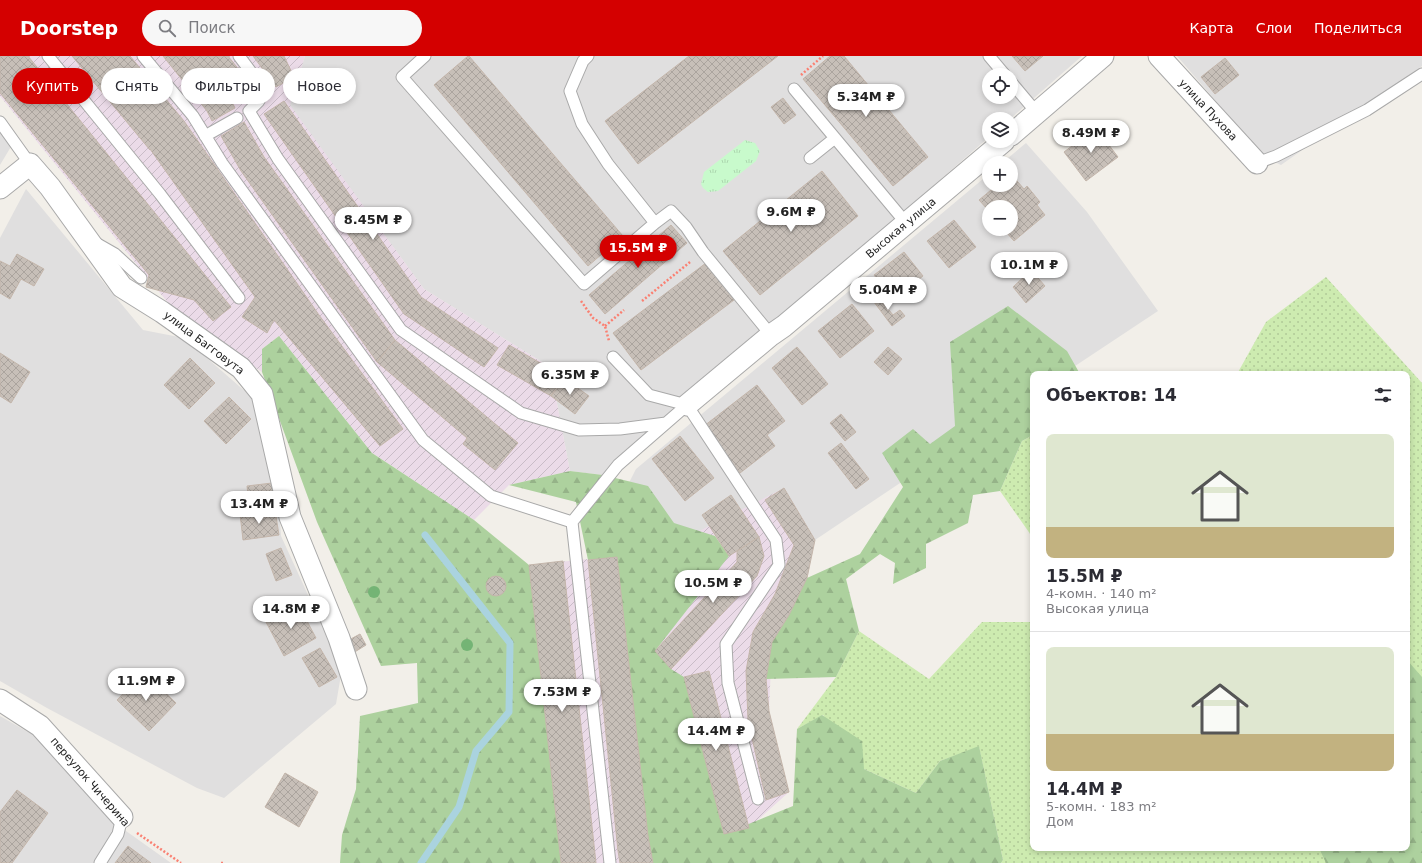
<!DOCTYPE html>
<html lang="ru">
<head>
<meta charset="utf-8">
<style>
	body { margin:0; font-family:"DejaVu Sans",sans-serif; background:#f7f7f7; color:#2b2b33; height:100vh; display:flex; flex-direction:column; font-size:15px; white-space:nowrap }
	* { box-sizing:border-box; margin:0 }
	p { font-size:13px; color:#7c7c81 }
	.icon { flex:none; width:22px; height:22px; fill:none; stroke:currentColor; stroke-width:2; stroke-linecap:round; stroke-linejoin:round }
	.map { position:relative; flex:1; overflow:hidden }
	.details { position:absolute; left:1030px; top:315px; width:380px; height:480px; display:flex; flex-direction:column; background:#fff; border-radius:8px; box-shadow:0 2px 6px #0003 }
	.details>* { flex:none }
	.top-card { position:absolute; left:12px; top:12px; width:380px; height:36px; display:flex; gap:8px }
	.controls { position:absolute; left:982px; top:12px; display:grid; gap:8px }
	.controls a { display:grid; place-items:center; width:36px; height:36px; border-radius:50%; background:#fff; box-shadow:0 2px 6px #0003; font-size:20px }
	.price { position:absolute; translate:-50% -34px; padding:0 9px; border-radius:14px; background:#fff; color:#222; font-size:13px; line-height:26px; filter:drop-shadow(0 1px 2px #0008) }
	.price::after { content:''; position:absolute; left:50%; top:24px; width:12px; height:9px; margin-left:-6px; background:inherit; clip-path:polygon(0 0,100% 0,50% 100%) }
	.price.active { background:#d40000; color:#fff }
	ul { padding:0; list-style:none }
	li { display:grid; align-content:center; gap:8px; height:212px; padding:0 16px }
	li+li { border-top:1px solid #e1e1e2 }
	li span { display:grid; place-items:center; height:124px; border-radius:8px; color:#555 }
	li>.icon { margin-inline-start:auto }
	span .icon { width:72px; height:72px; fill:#fffc; stroke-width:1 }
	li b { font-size:17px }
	h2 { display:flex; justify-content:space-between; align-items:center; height:48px; padding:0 16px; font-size:17px }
	.pill { padding:0 14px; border-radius:18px; background:#fff; box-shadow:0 2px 6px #0003; font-size:14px; line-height:36px }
	.pill.active { background:#d40000; color:#fff }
	header { display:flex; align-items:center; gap:24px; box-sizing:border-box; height:56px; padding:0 20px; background:#d40000; color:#fff }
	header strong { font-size:19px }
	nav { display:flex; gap:22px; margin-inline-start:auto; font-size:14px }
	.search { width:280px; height:36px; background:#f7f7f7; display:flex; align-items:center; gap:10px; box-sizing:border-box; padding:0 14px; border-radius:22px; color:#7c7c81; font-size:15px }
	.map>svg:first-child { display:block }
</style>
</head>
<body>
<header>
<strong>Doorstep</strong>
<div class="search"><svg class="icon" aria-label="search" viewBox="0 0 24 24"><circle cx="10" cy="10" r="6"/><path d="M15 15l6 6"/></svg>Поиск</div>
<nav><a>Карта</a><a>Слои</a><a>Поделиться</a></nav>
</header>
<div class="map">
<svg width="1422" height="807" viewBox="0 0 1422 807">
	<defs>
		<pattern id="industrial-furrows" width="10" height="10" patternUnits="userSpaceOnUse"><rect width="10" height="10" fill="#ebdbe8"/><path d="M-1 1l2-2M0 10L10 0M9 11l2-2" fill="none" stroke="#c9bcc7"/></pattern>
		<pattern id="grass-dots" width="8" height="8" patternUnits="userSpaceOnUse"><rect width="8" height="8" fill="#cdebb0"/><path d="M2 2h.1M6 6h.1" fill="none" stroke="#b0c997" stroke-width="1.8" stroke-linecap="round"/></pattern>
		<pattern id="forest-firs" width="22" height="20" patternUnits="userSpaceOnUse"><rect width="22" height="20" fill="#add19e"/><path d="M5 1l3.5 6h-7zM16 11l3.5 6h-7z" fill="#95b388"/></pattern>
		<pattern id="park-tufts" width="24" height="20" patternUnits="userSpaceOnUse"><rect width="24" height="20" fill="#c8facc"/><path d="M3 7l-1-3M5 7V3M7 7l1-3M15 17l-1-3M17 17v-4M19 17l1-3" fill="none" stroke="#acd6af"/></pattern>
		<pattern id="building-cross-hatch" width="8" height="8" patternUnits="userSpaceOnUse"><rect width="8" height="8" fill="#c7bfb8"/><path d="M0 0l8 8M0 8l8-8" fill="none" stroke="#aba49e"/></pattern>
	</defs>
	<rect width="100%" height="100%" fill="#f2efe9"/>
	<path fill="#e0dfdf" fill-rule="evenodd" d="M305,0H1082L1010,63H989V81L603,419L570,415L550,311L424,233L289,49ZM989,19H1011V41H989Z
		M1177,0H1422V10L1281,109L1264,101Z
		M0,73L12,89L0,109Z
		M1026,87L1087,156L1158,255L1063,318H1033V338L815,484L658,496L611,462L636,413L989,118V129H1011V107H1002ZM989,151H1011V173H989Z
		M26,133L143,274L184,282L255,344L277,420L281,480L342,613L336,648L224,742L197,732L47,652L0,625V182Z
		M0,660L35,680L119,770L171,807H0Z"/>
	<path fill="url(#industrial-furrows)" d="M0,0H305L290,49L424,233L550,311L570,415L509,429L474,464L372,397L279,280L262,293V316L177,258L0,40Z
		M784,432L815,484L807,522L772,586L769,655L789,736L749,772L722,807H561L529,509L658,496Z"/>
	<path fill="url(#grass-dots)" d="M1326,221L1422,327V807H1001L1003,804L979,691L940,705L916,737L864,713L823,659L797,673L836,621L859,575L929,623L982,566H1033V792H1407V318H1237L1266,266Z
		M1033,379V482L1000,435L1022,385Z"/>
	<path fill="url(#forest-firs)" d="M1008,250L1067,295L1080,318H1033V379L1022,385L1000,435L973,439L968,467L926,488V512L893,528L895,507L880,498L846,523L859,575L836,621L766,623L772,586L789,559L807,522L860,498L903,431L882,397L913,373L930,388L955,370L950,286Z
		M279,280L372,397L474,464L529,509L561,807H340L342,779L356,733L360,660L418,647L417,607L381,610L317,466L262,316V293Z
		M570,415L603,419L648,430L674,467L715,480L729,500L655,595L671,613L684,621L724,778L793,750L797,673L822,659L862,685L864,713L916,737L940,705L979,690L1003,804L1001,807H653L648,780L617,501L588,504L576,446L509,429Z
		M1407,604L1422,621V807H1326L1319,792H1407Z"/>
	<path fill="url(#park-tufts)" d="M745,84L755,87L760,95L756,105L718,135L708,136L703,132L701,128L704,116Z"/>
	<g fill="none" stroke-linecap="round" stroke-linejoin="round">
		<path stroke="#aad3df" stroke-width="7" d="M421,807L459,751L476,695L509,656L510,587L425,479"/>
	</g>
	<path fill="url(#building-cross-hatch)" stroke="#c4b6ab" d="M0,0H28L231,251L213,265L194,244L146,231L149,219L0,37Z
		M72,0H130L184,65L319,259L403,373L380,390L274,264L267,277L242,261L255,241L150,93V94Z
		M163,0H228L252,30L232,46L235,52L212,65L207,55Z
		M253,0H284L294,21L276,31Z
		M468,0H469L623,180L588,210L434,29Z
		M689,0H778L638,108L605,65Z
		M830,0H844L928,101L893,130L803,23Z
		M1012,0H1043L1025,15Z
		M1225,2L1239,19L1215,38L1201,21Z
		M783,42L796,59L784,68L771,51Z
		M284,45L421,241L498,292L484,311L404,258L264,58Z
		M244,66L264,101L395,284L377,306L241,115L221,80Z
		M1096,72L1118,101L1086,125L1064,96Z
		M822,115L858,160L760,239L723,195Z
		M1011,118L1024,133L1027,130L1040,146L1037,149L1045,159L1014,185L1006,176L1002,180L996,173H1011V151H989V155L979,144L997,129H1011Z
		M954,164L976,191L949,212L927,185Z
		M671,169L687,187L605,258L589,239Z
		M904,196L923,220L893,243L874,219Z
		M17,198L44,213L34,230L21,223L10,243L0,237V205L10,210Z
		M706,207L734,244L641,314L613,277Z
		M1031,214L1045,230L1026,247L1013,231Z
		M876,238L893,259L900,254L905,260L892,270L871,242Z
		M852,248L874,275L840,302L818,275Z
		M395,284L518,387L495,414L463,388L467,382L377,306Z
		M509,289L563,320L551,340L497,309Z
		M797,291L828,328L802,349L772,312Z
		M888,291L902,303L888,319L874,306Z
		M0,297L30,316L11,347L0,340Z
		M190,302L215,327L189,353L164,329Z
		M565,323L589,340L575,358L551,340Z
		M757,329L785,365L767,379L775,390L740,417L704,370Z
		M229,341L251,363L226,388L204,365Z
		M841,358L856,376L845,385L830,367Z
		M680,380L714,422L685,445L652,403Z
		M841,387L869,423L856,433L828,397Z
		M272,427L275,454L250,457L247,430Z
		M784,432L815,484L807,522L789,559L772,586L766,623L769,655L789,736L766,744L748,664L746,615L753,576L775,538L794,489L765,444Z
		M731,439L759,481L729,500L702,459Z
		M275,454L279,479L243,484L240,458Z
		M759,481L764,500L757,520L671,613L655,595L737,506V495Z
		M281,492L292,519L276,525L266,498Z
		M617,501L648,780L653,807H620L618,795L588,504Z
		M563,505L596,807H561L529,509Z
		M486 530a10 10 0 1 1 20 0a10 10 0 1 1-20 0Z
		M298,548L316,582L284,600L266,566Z
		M360,578L366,589L353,597L347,585Z
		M320,592L337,621L319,631L302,602Z
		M709,615L749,772L724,778L684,621Z
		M144,616L176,647L149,675L117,644Z
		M285,717L318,736L299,771L265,751Z
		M17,734L48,757L12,807H0V756Z
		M128,790L151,807H115Z"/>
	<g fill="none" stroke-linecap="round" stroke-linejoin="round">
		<defs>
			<path id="lane" d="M48,0L160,138L239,242
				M143,0L193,60L222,107L423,384L491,440L572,466L610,807
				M239,0L260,28
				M425,0L402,21L584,228L655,167L608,108L582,68L570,35L583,5L588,0
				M989,0L1005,19
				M1011,26L1037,57
				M794,33L906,167
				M259,45L249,55L278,103L401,274L521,357L579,374L620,373L666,367
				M0,66L30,108
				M205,80L237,62
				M810,102L835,82
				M1257,107L1276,100L1367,54L1422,18
				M655,167L671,155L686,171L703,196L771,279
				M94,186L115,198L141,222
				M613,301L649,339L687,349L776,484L779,509L726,588L728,627L758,743
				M572,466L618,409L687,349
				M100,807L118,778L122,761"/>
			<path id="street" d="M1159,0L1257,107
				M1011,79L1103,0
				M0,132L30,108L50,131L122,231L162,256L241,312L262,338L290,461L339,582L356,633
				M687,349L771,279L784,270L1004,85
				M0,644L40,670L122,761"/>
		</defs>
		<use href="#lane" stroke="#a9a9a9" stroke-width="13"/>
		<use href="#street" stroke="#a9a9a9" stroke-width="23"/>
		<path stroke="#fa8072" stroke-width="2.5" stroke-dasharray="2 2" stroke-linecap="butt" d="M801,19L823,0
			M581,245L593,262L605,270L609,285
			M642,245L690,206
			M605,270L624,254
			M137,777L181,807
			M221,807H225"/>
		<use href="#lane" stroke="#fff" stroke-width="11"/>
		<use href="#street" stroke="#fff" stroke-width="21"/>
	</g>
	<g fill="#74b475">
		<circle cx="374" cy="536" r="6"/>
		<circle cx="467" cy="589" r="6"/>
	</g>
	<g text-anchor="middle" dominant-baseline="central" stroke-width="3" stroke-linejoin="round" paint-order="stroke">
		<g font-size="11" fill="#222" stroke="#fff">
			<text transform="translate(1208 54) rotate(47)">улица Пухова</text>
			<text transform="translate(901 172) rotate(-40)">Высокая улица</text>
			<text transform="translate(204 287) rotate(37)">улица Багговута</text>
			<text transform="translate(90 726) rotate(49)">переулок Чичерина</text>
		</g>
	</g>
</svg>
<div class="controls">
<a><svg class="icon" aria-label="locate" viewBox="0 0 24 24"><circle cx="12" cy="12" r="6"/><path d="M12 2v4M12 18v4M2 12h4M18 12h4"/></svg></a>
<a><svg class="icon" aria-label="layers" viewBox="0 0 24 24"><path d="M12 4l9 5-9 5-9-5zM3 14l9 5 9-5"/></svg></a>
<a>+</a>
<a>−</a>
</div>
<b class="price" style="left:866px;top:62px">5.34M ₽</b>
<b class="price" style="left:1091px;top:98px">8.49M ₽</b>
<b class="price" style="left:791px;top:177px">9.6M ₽</b>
<b class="price" style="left:373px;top:185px">8.45M ₽</b>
<b class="price active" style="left:638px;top:213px">15.5M ₽</b>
<b class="price" style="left:1029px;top:230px">10.1M ₽</b>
<b class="price" style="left:888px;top:255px">5.04M ₽</b>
<b class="price" style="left:570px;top:340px">6.35M ₽</b>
<b class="price" style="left:259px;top:469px">13.4M ₽</b>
<b class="price" style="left:713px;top:548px">10.5M ₽</b>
<b class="price" style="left:291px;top:574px">14.8M ₽</b>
<b class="price" style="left:146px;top:646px">11.9M ₽</b>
<b class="price" style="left:562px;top:657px">7.53M ₽</b>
<b class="price" style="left:716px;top:696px">14.4M ₽</b>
<div class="top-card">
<a class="pill active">Купить</a>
<a class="pill">Снять</a>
<a class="pill">Фильтры</a>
<a class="pill">Новое</a>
</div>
<section class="details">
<h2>Объектов: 14<svg class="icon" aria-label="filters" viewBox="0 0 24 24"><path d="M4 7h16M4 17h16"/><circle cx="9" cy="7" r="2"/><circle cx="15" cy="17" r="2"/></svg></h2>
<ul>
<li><span style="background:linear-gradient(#dfe7d0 75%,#c2b280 0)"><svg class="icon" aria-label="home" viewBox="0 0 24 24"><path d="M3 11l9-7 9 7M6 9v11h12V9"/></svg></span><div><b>15.5M ₽</b><p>4-комн. · 140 m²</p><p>Высокая улица</p></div></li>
<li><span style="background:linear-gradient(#dfe7d0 70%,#c2b280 0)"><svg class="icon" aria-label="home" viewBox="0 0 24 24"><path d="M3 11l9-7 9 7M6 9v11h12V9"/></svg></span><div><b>14.4M ₽</b><p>5-комн. · 183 m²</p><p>Дом</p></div></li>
</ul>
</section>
</div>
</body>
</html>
